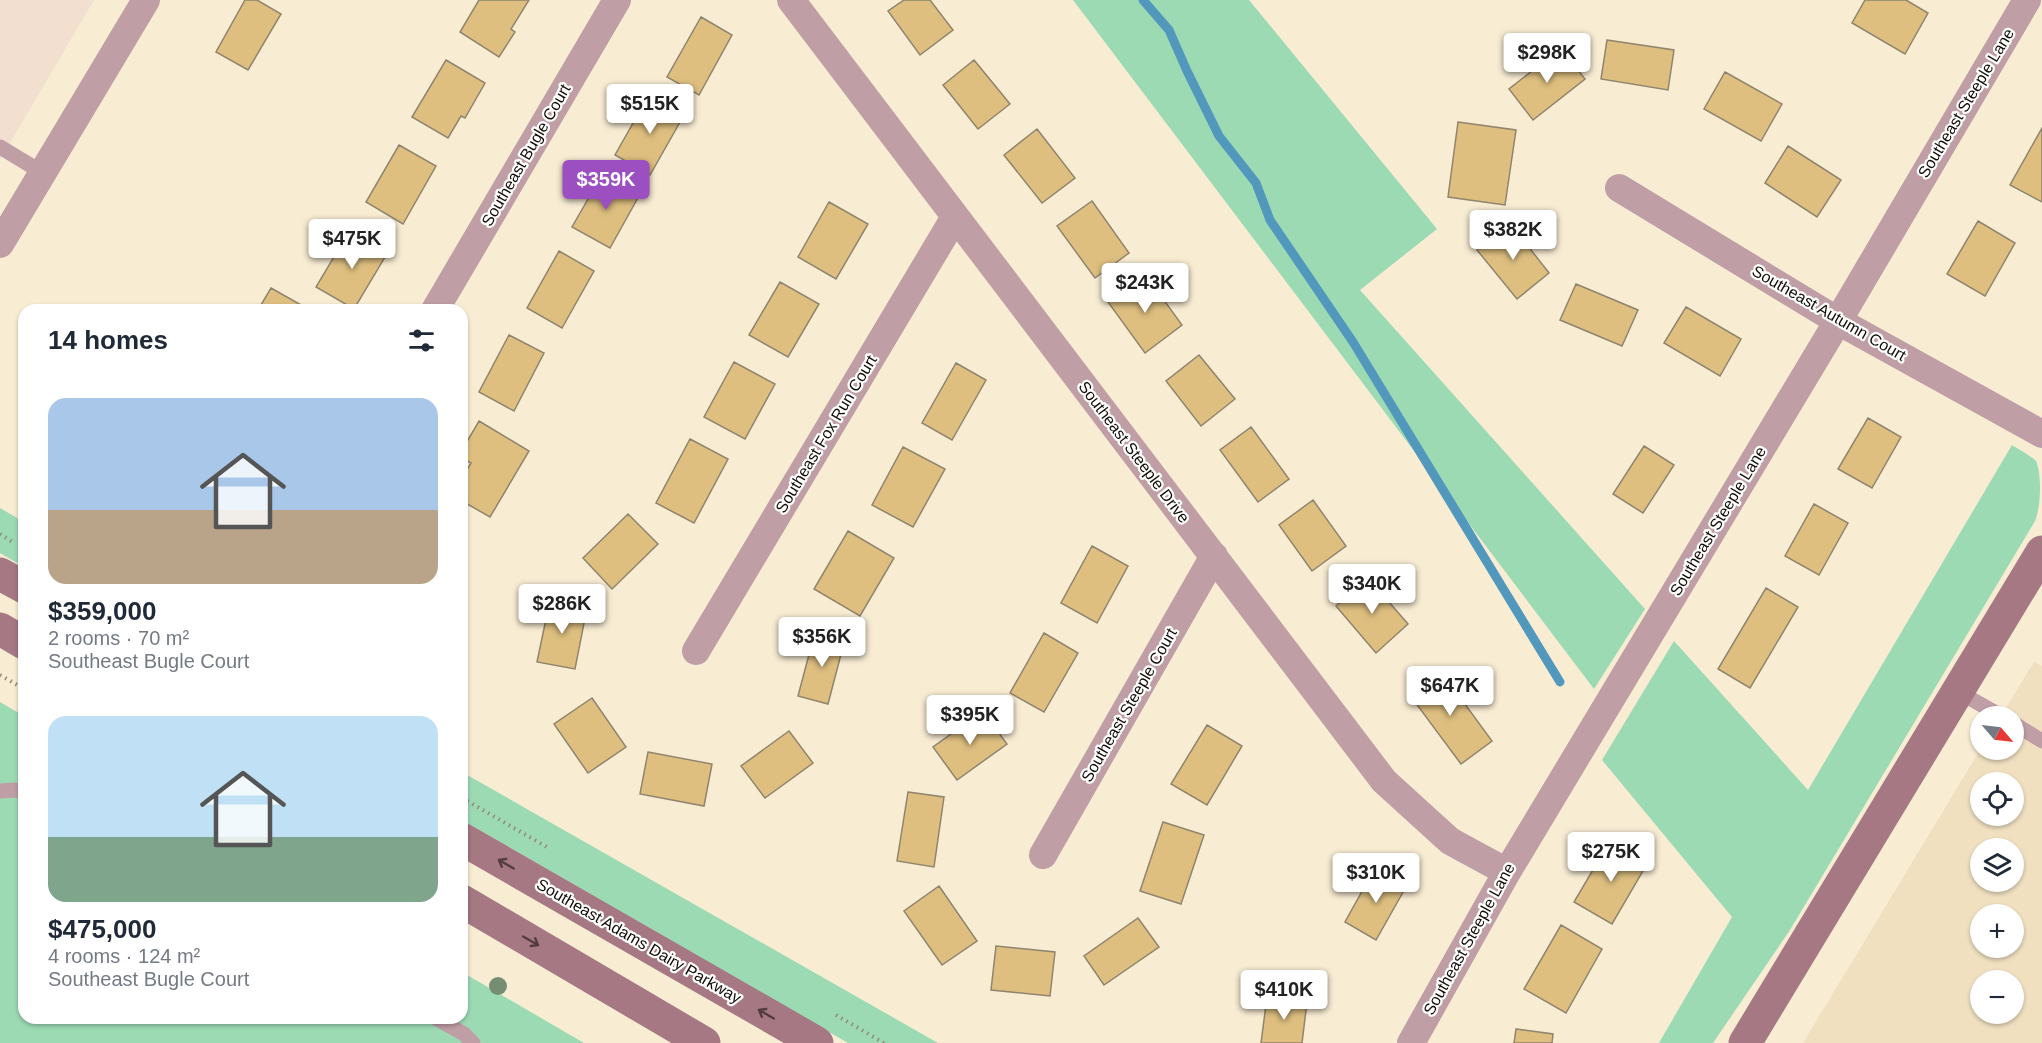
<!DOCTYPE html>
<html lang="en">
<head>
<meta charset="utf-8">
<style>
	body { margin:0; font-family:Arial,sans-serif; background:#f2f2f3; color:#1f2937; height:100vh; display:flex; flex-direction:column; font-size:22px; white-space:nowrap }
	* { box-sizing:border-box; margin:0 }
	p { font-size:20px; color:#747a83 }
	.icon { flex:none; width:33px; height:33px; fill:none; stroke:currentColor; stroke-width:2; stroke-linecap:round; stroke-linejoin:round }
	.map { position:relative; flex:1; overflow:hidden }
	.sheet { position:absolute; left:18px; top:304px; width:450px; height:720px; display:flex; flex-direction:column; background:#fff; border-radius:18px; box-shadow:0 2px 4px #0004 }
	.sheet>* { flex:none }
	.needle { width:39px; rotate:118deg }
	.fabs { position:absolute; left:1970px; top:706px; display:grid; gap:12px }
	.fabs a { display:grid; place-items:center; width:54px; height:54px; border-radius:50%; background:#fff; box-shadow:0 2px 4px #0004; font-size:30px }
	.price { position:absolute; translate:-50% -51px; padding:0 14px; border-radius:6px; background:#fff; color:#222; font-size:20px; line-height:39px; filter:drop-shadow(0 2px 3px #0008) }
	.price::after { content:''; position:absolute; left:50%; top:36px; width:18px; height:14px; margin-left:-9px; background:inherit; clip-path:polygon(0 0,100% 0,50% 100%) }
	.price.selected { background:#9b4fc1; color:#fff }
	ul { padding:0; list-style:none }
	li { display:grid; align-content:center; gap:12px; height:318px; padding:0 30px }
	li span { display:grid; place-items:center; height:186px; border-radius:18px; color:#555 }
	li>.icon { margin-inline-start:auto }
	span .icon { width:108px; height:108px; fill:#fffc; stroke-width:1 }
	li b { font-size:26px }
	h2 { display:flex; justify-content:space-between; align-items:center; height:72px; padding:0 30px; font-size:26px }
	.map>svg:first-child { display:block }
</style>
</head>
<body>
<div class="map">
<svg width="2042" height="1043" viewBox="0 0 2042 1043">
	<rect width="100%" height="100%" fill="#f8ecd3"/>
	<path fill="#f0e0c0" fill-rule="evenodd" d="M2034,662L2042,666V1043H1803L1980,750H2013V717H2000ZM1980,783H2013V816H1980ZM1980,849H2013V882H1980ZM1980,915H2013V948H1980ZM1980,981H2013V1014H1980Z"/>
	<path fill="#f2dfcf" d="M0,0H94L0,160Z"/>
	<path fill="#9cdab4" d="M1073,0H1249L1437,229L1360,290L1645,609L1594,689Z
		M2012,445C2019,450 2030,455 2036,461C2042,475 2041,506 2035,521L1790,930L1713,1043H1659L1732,917L1602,760L1674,641L1808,790Z
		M0,508L24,522V567L0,553Z
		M0,702L24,716V1018H462V972L584,1043H0Z
		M462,772L938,1043H848L462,820Z"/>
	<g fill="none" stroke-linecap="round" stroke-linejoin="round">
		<path stroke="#5298bc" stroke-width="9" d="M1143,0L1169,30L1187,71L1219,136L1256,183L1270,220L1353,342L1560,682"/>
	</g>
	<path fill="#debf80" stroke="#90846e" stroke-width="1.5" d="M245,0H257L281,14L248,70L216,52Z
		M479,0H529L511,29L515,32L499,57L460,32Z
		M904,0H930L953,30L920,55L888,11Z
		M1865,0H1906L1928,13L1905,54L1852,23Z
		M701,17L732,35L699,95L667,77Z
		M1607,40L1674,50L1668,90L1601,79Z
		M1561,48L1585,79L1533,120L1509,89Z
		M446,60L485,83L465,118L461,116L448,138L412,117Z
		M974,60L1010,104L978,129L943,85Z
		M1725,72L1782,104L1761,141L1704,109Z
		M649,95L684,115L650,175L615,155Z
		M1458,122L1516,130L1505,205L1448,197Z
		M2042,128V202L2010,185Z
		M1037,129L1075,178L1042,203L1004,155Z
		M399,145L436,166L403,224L366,202Z
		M1788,146L1841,180L1817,217L1765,183Z
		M603,173L640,194L610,248L572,227Z
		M1092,201L1129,253L1095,278L1057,226Z
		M829,202L868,224L836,279L798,257Z
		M1978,221L2015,243L1985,296L1947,274Z
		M1510,223L1549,273L1517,299L1477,250Z
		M350,230L388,252L354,309L316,287Z
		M559,251L594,271L562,328L527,308Z
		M1145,274L1182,325L1145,353L1108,302Z
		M780,282L819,304L788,357L749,335Z
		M1576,284L1638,310L1622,346L1560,320Z
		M271,288L310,310H258Z
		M1686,307L1741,339L1720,376L1664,343Z
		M509,335L544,353L514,411L479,392Z
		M1199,355L1235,399L1201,426L1166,381Z
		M734,362L775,384L745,439L704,417Z
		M956,363L986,380L952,440L922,423Z
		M1868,418L1901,437L1872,488L1838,469Z
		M479,421L529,451L490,517L462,501V478L471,463L462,458V450Z
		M1251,427L1289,479L1258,502L1220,450Z
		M690,439L728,459L694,523L656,503Z
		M1644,446L1674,465L1643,513L1613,494Z
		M903,447L945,469L913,527L872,505Z
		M1313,500L1346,546L1312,571L1279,525Z
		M1814,504L1848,523L1819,575L1785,556Z
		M628,514L658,544L612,589L583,558Z
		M848,531L894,558L860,616L814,589Z
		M1092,546L1128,566L1097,623L1061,603Z
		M1368,578L1408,624L1376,653L1336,606Z
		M1766,588L1798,607L1750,688L1718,669Z
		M550,600L587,608L575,669L537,662Z
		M815,632L845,639L828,704L798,696Z
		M1044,633L1078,653L1044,712L1010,693Z
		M1440,670L1492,741L1461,764L1409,694Z
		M592,698L626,747L588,773L554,724Z
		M983,711L1007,744L957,780L933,747Z
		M1207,725L1242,746L1207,805L1171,784Z
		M789,731L813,763L765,798L741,766Z
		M648,752L712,764L704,806L640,794Z
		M908,792L944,797L934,867L897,861Z
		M1163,822L1204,835L1181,904L1140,891Z
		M1610,841L1647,864L1612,924L1574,902Z
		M1375,868L1407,885L1376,940L1345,922Z
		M939,886L977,941L942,965L904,911Z
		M1138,918L1159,947L1104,985L1084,956Z
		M1561,925L1602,949L1566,1013L1524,989Z
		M996,946L1055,952L1050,996L991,990Z
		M1267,997L1307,1002L1302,1043H1261Z
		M1516,1029L1553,1034L1552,1043H1514Z"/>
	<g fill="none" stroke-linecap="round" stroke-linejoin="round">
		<path stroke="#948b7a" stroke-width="4" stroke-dasharray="1.5 4.5" stroke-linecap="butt" d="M0,534L14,543
			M0,675L24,689
			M462,798L547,847
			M836,1015L884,1043"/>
		<path stroke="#bf9ea6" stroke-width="15" d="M0,147L43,173
			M1957,691L2003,717
			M2013,723L2042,741
			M0,791L15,790L24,792
			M436,1018L464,1034L473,1043"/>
		<path stroke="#bf9ea6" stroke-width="28" d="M791,0L1384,781L1450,841L1507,872
			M1619,188L1838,321L2042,434
			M0,244L146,0
			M435,310L617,0
			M696,651L955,217
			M1043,855L1214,556
			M1411,1043L1507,872L1838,321L2027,0"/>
		<path stroke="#a67884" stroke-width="33" d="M0,574L24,587
			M0,629L24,643
			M462,839L817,1043
			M462,901L704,1043
			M1745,1043L2042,552"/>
	</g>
	<circle fill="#758d73" cx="498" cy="986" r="9"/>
	<defs><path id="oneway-shaft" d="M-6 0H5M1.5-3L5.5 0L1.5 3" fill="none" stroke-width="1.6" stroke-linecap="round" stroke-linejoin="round" transform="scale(1.5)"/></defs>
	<g stroke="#543d3e">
		<use href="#oneway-shaft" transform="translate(506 864) rotate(-150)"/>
		<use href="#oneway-shaft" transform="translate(531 941) rotate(30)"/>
		<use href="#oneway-shaft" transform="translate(766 1014) rotate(-150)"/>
	</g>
	<g text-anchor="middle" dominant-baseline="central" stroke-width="4.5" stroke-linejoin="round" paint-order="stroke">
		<g font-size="16" fill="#110c05" stroke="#fff">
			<text transform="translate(1966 103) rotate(-59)">Southeast Steeple Lane</text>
			<text transform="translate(526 155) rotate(-60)">Southeast Bugle Court</text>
			<text transform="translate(1829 313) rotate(30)">Southeast Autumn Court</text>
			<text transform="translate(826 434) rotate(-59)">Southeast Fox Run Court</text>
			<text transform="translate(1134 452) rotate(53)">Southeast Steeple Drive</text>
			<text transform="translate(1718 521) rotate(-59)">Southeast Steeple Lane</text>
			<text transform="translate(1129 705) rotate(-60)">Southeast Steeple Court</text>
			<text transform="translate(1469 939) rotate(-61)">Southeast Steeple Lane</text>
			<text transform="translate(639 941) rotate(30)">Southeast Adams Dairy Parkway</text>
		</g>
	</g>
</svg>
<div class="fabs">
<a><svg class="needle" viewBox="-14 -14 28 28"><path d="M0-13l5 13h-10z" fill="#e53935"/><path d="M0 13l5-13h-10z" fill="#747a83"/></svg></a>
<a><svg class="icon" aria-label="locate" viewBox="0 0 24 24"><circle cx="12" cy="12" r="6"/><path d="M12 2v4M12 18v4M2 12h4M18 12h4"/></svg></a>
<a><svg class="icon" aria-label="layers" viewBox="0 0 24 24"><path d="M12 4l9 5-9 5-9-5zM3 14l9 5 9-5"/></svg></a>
<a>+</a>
<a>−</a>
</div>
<b class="price" style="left:1547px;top:84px">$298K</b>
<b class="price" style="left:650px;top:135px">$515K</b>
<b class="price selected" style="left:606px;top:211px">$359K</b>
<b class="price" style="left:1513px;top:261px">$382K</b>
<b class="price" style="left:352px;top:270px">$475K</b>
<b class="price" style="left:1145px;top:314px">$243K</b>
<b class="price" style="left:1372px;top:615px">$340K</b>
<b class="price" style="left:562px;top:635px">$286K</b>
<b class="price" style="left:822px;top:668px">$356K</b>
<b class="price" style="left:1450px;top:717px">$647K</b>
<b class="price" style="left:970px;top:746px">$395K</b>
<b class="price" style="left:1611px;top:883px">$275K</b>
<b class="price" style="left:1376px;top:904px">$310K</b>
<b class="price" style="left:1284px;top:1021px">$410K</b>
<section class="sheet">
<h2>14 homes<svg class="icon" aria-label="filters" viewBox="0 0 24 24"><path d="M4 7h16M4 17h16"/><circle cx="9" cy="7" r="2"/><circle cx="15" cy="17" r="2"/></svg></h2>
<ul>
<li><span style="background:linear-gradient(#a9c7e8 60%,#b9a48a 0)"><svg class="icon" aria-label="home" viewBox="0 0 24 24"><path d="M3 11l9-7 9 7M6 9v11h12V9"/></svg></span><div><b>$359,000</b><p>2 rooms · 70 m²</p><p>Southeast Bugle Court</p></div></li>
<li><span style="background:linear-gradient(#bfe0f5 65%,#7fa58c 0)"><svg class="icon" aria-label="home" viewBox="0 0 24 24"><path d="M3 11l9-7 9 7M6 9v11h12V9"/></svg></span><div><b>$475,000</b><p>4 rooms · 124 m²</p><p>Southeast Bugle Court</p></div></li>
</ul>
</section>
</div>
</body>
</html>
